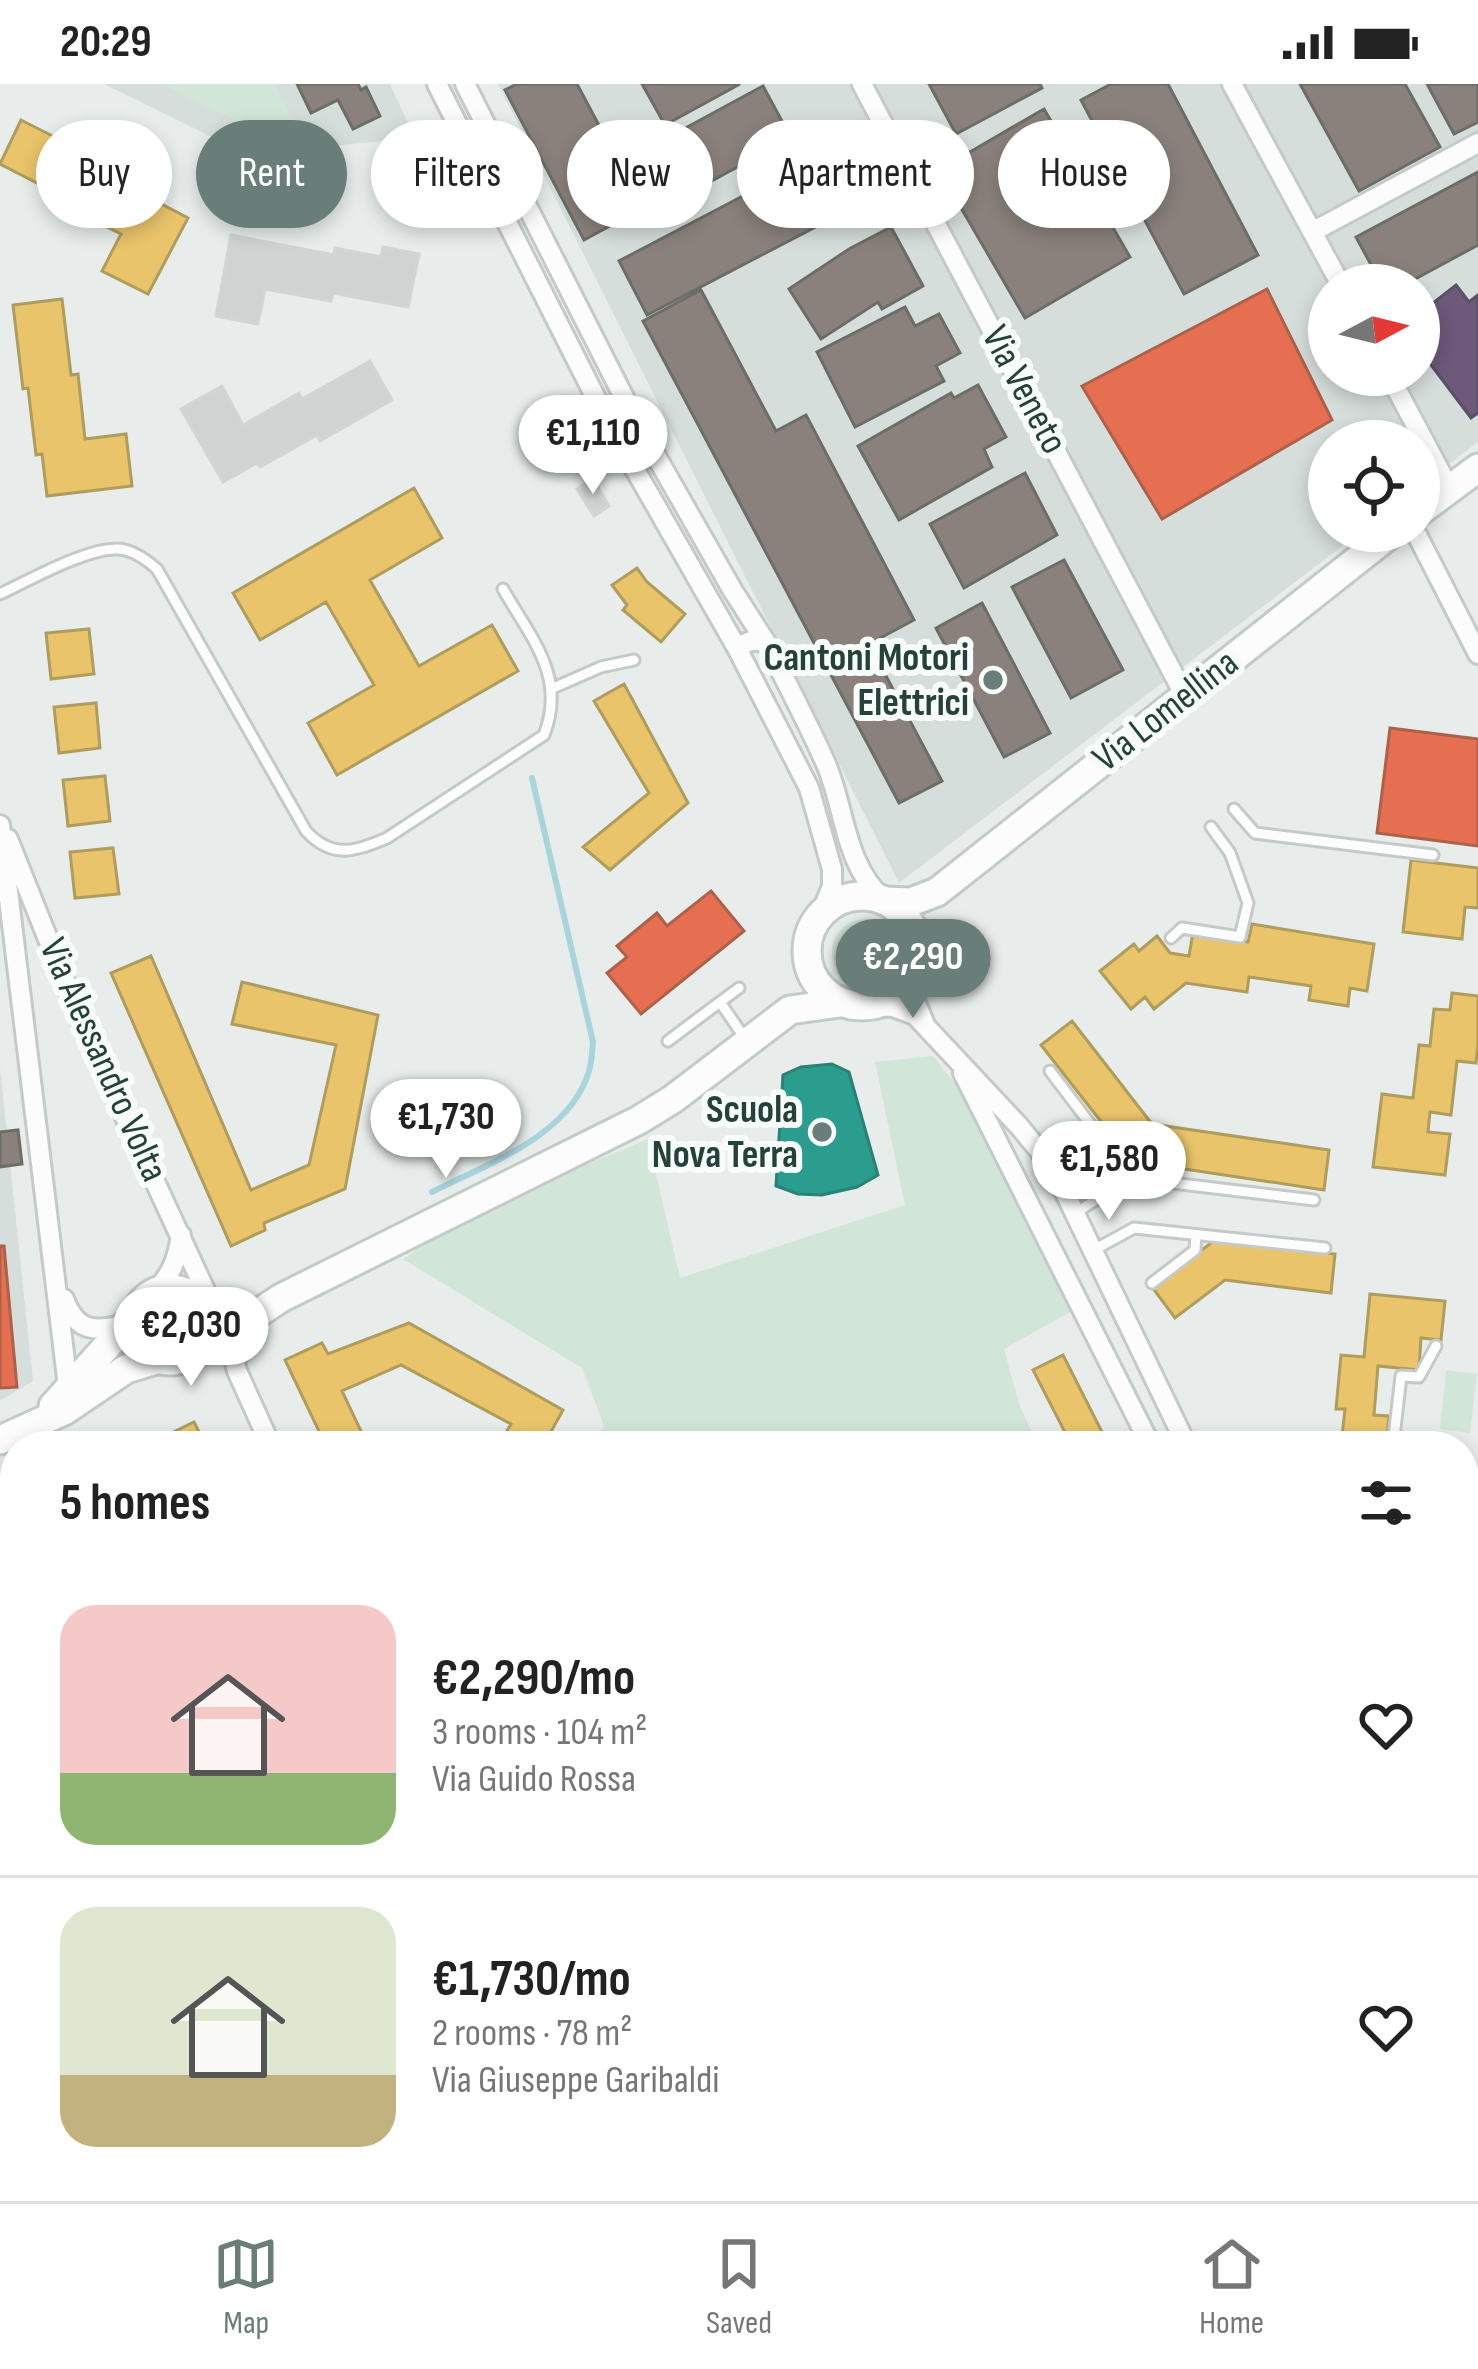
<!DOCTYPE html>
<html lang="en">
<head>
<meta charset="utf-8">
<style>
	body { margin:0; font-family:"Sofia Sans Condensed",sans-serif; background:#f2f2f2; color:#222; height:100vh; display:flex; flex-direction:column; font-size:45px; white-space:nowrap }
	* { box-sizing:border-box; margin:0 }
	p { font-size:39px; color:#767676 }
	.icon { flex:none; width:66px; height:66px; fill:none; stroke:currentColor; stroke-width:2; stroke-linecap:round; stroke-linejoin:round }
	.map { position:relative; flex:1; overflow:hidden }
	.panel { position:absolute; left:0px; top:1347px; width:1479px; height:771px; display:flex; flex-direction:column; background:#fff; border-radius:48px 48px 0 0; box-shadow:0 6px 18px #0003 }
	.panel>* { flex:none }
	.top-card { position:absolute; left:36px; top:36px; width:1407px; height:108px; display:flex; gap:24px }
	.needle { width:78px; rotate:83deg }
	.controls { position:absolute; left:1308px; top:180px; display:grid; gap:24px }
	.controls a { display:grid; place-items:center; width:132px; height:132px; border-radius:50%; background:#fff; box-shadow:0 6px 18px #0003; font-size:60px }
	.price { position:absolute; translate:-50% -102px; padding:0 27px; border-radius:42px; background:#fff; color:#222; font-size:39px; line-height:78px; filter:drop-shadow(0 3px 6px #0008) }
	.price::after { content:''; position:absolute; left:50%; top:72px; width:36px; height:27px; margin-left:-18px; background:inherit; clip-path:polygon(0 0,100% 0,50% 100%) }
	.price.active { background:#697e78; color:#fff }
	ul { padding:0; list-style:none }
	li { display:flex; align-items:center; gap:36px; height:300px; padding:0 60px }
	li+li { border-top:3px solid #e0e0e0 }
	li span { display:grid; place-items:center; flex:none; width:336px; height:240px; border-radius:36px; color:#555 }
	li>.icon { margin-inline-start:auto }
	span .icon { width:144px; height:144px; fill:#fffc; stroke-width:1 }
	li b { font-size:51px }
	h2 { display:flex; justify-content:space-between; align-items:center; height:144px; padding:0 60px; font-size:51px }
	.tag { padding:0 42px; border-radius:54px; background:#fff; box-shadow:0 6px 18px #0003; font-size:42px; line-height:108px }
	.tag.active { background:#697e78; color:#fff }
	.status { display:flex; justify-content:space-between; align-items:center; height:84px; padding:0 60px; background:#fff; direction:ltr }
	.status svg { height:33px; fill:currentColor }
	.tabs { display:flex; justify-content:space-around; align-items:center; height:168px; border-top:3px solid #e0e0e0; background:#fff; font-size:33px; color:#767676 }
	.tabs a { display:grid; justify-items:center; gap:6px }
	.tabs .active { color:#697e78 }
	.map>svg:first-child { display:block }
</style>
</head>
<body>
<div class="status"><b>20:29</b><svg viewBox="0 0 49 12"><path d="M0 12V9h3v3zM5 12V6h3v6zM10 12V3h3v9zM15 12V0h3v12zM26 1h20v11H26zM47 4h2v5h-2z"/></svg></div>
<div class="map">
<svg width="1478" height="2117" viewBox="0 0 1478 2117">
	<rect width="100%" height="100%" fill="#e8edeb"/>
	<path fill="#d6dedb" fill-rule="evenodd" d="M104,0H390L415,54L247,70Z
		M498,0H1478V358L1419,403V357H1329V447H1362L899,799ZM1329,201H1419V291H1329Z
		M0,984L33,1297L0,1317Z"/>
	<path fill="#d1e6d8" d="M160,0H275L294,37L296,59L242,39Z
		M832 868a33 33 0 1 1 66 0a33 33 0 1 1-66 0Z
		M933,972L961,1007L1074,1226L1004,1265L1020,1323L1039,1362H593L604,1342L582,1284L403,1175C477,1123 565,1090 648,1055L680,1194L905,1121L875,978Z
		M150 1243a22 22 0 1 1 44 0a22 22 0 1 1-44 0Z
		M1446,1286L1477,1290L1470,1349L1440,1345Z
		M0,1537L15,1567V1717L0,1725Z
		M568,2103H1043L1039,2117H558Z"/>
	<path fill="#e9c46a" stroke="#ae9d5c" stroke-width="3" d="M21,36L96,74L93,79L153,109L150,114L188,134L148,210L102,187L121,150L63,121L66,114L0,80Z
		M62,215L71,291L78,290L85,355L126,350L132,402L47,412L42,370L36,371L28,304L23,305L13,221Z
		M414,404L442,454L370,496L419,582L492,541L518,587L337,691L308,639L374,601L326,518L260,556L233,509Z
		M637,484L647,498L685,530L661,558L623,526L627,521L612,501Z
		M89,545L94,590L51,595L46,549Z
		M624,600L688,719L610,786L583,763L649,709L594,617Z
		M96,619L100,664L59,669L54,623Z
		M105,692L110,737L68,742L63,696Z
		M113,764L119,810L75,814L70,768Z
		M1411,776L1478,784V824L1465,823L1462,855L1403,848Z
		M1252,840L1374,860L1367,907L1350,904L1348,922L1309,916L1311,902L1249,893L1247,908L1186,899L1154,925L1145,913L1131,925L1100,887L1134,860L1139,867L1157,852L1170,869L1189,872L1193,848L1248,858Z
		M151,872L251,1106L309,1081L336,961L232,940L242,898L378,931L345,1105L264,1139L265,1146L231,1162L111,889Z
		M1452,909L1478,912V960L1476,979L1457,977L1451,1031L1430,1028L1428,1048L1450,1050L1445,1091L1373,1083L1382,1010L1413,1014L1419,961L1430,962L1434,925L1450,926Z
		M1072,937L1152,1040L1329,1066L1324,1106L1132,1077L1041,961Z
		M1215,1156L1335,1170L1331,1209L1225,1196L1175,1234L1152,1203Z
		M1370,1210L1445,1217L1441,1256L1421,1254L1419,1286L1378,1282L1374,1331L1389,1332L1386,1362H1341L1345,1325H1336L1341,1271L1364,1273Z
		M409,1239L563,1326L543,1362H498L511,1340L401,1281L342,1307L368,1362H326L285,1276L322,1259L328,1270Z
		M1063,1271L1106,1356L1095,1362H1072L1033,1286Z
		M194,1338L206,1362H144L163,1353Z
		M11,1446L15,1455V1500L0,1508V1452Z
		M1466,1707L1478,1710V1748L1464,1745Z
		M15,1770V1811L0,1819V1785L3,1783L0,1778Z
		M15,1854V1894L0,1903V1863Z
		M1464,1913L1478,1916V1940L1474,1955L1464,1953Z
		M15,2096V2103H123L69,2117H0V2100Z
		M329,2103H378L377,2116L390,2103H489L477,2117H433L418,2104L407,2117H329Z
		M1063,2103H1103L1100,2117H1060Z
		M1272,2103H1323L1320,2117H1269Z"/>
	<path fill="#e76f51" stroke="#ac624a" stroke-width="3" d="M1267,205L1332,336L1162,435L1082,302Z
		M1390,644L1478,655V762L1377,749Z
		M711,807L744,847L641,930L607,889L627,873L617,862L657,829L667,842Z
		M0,1162H4L17,1303L0,1304Z"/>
	<path fill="#6d597a" stroke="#575267" stroke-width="3" d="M1456,201L1469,218L1478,211V329L1471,334L1419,265V230Z"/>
	<path fill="#2a9d8f" stroke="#288276" stroke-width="3" d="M832,980L849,988L878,1091L857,1103L822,1111L798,1110L776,1102L783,991L801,983Z"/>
	<path fill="#8a817c" stroke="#6b6e68" stroke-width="3" d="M297,0H358L361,6L366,3L380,32L353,45L338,16L311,29Z
		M517,0H577L643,124L584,156L505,6Z
		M642,0H740L665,41Z
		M929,0H1040L1042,4L956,50Z
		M1111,0H1168L1258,171L1184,210L1081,16Z
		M1300,0H1405L1440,63L1359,107Z
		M1427,0H1478V38L1454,50Z
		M763,2L791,54L695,106L667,54Z
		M1044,25L1130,173L1025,234L939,86Z
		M840,61L869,115L647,231L619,177Z
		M1478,88V161L1404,201H1382L1356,153Z
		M891,143L923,202L882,225L878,218L821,255L789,205L849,165Z
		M701,206L776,347L806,331L914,536L869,560L942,697L899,719L643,237Z
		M905,223L915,242L939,230L960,269L936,282L944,297L855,343L817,268Z
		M978,301L1006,353L984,365L992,383L899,436L858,362L951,309L954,314Z
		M1025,389L1057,451L964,504L930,440Z
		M1064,476L1123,586L1071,614L1012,503Z
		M982,519L1050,649L1004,673L936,544Z
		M18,1046L22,1080L0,1083V1048Z"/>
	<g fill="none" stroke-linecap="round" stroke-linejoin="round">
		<path stroke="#a9d4db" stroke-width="6" d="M432,1108C487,1080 570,1052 589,987C592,978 592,967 593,958L532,694"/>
	</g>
	<path fill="#cfd4d2" stroke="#d1d6d4" stroke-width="3" d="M231,151L334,171L335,164L381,173L383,163L419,170L408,223L333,209L331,217L265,205L258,240L216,232Z
		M370,277L392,316L320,357L317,351L260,383L257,379L223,398L181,325L222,302L243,341L299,309L302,315Z
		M593,395L609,422L594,432L577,405Z"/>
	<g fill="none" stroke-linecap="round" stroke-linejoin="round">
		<defs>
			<path id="service" d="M0,510C28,497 96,458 125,466C137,469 148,477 157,485L306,747C332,775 355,768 387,754L544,651C567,593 531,554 503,505
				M553,604L601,583L634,576
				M1234,725L1255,749L1433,771
				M1171,854L1182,844L1240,853L1248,819L1230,769L1211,743
				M913,908L956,875
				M720,918L739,904
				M668,957L720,918L744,953
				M1050,987L1131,1094L1075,1129
				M1131,1094L1314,1116
				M1092,1167L1134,1144L1325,1164
				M1152,1199L1195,1166L1196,1151
				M1393,1362L1401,1292L1419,1293L1436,1262
				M1464,1588L1478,1584"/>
			<path id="minor" d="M437,0L609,340L737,564
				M465,0L636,337L733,507L767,560
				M862,0L1185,612
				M1232,0L1341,201
				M1312,148L1478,59
				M1389,291L1450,406
				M1415,447L1478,570
				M0,741L67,1294L66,1308
				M8,755L82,940L205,1206L203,1225
				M821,830L832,802V785L809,704L737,564C748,557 754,554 767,560C787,600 808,639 826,680C846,727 844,781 885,817
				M911,892L915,917L924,938
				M872,922L893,923L915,931L1018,1041L1052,1082L1187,1362
				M963,989L1151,1362
				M153,1210C171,1191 177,1177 181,1151
				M64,1215C77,1249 95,1248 127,1240
				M206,1236L228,1249L237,1287L271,1362
				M1464,1638L1478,1639
				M1464,1672L1478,1673
				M0,1742L15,1734
				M0,1945L15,1936
				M0,2077L15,2073
				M528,2117L541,2103"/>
			<path id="secondary" d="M1419,428L1478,384
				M807 867a55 55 0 1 1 110 0a55 55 0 1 1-110 0Z
				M885,817L911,818L937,808L1394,447
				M134 1241a36 36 0 1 1 72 0a36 36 0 1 1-72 0Z
				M200,1262L228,1249L281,1214L639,1036L673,1015L790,926L840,919
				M53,1322L136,1230
				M0,1356L64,1327L126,1285L159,1275"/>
		</defs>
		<use href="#service" stroke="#c5cac8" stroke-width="15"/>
		<use href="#minor" stroke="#c5cac8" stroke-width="24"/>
		<use href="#secondary" stroke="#c3cbc8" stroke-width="33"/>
		<use href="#service" stroke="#fcfcfc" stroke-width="9"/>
		<use href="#minor" stroke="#fcfcfc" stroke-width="18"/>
		<use href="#secondary" stroke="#fcfcfc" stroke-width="27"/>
	</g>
	<g fill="#697e78" stroke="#f7fbf9" stroke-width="4.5">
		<circle cx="993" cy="596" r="12"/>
		<circle cx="822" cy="1048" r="12"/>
	</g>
	<g text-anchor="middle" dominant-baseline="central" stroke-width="12" stroke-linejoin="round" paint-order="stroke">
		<g font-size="39" fill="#24423a" stroke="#f7fbf9">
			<text transform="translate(1024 306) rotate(62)">Via Veneto</text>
			<text transform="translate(1166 627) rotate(-38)">Via Lomellina</text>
			<text transform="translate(103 976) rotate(66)">Via Alessandro Volta</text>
		</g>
		<g font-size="39" font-weight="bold" fill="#24423a" stroke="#f7fbf9" text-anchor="end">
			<text x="969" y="574">Cantoni Motori<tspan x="969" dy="45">Elettrici</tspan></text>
			<text x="798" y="1026">Scuola<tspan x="798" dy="45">Nova Terra</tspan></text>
		</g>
	</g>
</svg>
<div class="controls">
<a><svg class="needle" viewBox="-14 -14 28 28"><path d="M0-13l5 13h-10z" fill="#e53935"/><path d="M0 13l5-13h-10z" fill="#767676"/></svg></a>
<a><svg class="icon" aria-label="locate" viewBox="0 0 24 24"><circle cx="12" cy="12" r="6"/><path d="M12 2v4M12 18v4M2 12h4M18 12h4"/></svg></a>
</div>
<b class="price" style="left:593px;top:413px">€1,110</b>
<b class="price active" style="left:913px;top:937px">€2,290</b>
<b class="price" style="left:446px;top:1097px">€1,730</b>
<b class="price" style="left:1109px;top:1139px">€1,580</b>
<b class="price" style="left:191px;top:1305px">€2,030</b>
<div class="top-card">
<a class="tag">Buy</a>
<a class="tag active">Rent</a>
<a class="tag">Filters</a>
<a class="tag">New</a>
<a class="tag">Apartment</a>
<a class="tag">House</a>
</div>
<section class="panel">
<h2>5 homes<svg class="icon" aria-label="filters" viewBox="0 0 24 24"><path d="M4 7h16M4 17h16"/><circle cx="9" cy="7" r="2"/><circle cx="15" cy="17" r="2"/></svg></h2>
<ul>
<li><span style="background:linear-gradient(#f6c9c9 70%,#8fb573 0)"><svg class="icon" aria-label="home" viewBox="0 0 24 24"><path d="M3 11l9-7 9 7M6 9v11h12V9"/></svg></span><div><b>€2,290/mo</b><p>3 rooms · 104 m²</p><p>Via Guido Rossa</p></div><svg class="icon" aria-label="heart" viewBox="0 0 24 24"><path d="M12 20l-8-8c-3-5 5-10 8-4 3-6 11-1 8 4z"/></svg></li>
<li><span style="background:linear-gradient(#dfe7d0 70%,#c2b280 0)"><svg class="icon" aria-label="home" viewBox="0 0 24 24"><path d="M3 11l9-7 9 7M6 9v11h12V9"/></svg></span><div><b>€1,730/mo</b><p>2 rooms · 78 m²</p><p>Via Giuseppe Garibaldi</p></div><svg class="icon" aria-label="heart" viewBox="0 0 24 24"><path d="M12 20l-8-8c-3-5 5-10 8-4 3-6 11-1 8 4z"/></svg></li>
</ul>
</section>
</div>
<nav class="tabs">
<a class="active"><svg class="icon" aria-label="map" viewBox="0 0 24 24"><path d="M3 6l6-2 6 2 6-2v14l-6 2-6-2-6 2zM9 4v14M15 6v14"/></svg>Map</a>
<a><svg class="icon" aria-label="saved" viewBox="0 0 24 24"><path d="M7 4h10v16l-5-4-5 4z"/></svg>Saved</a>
<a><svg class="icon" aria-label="home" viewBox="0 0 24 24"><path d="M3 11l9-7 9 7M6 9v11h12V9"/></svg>Home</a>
</nav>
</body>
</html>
